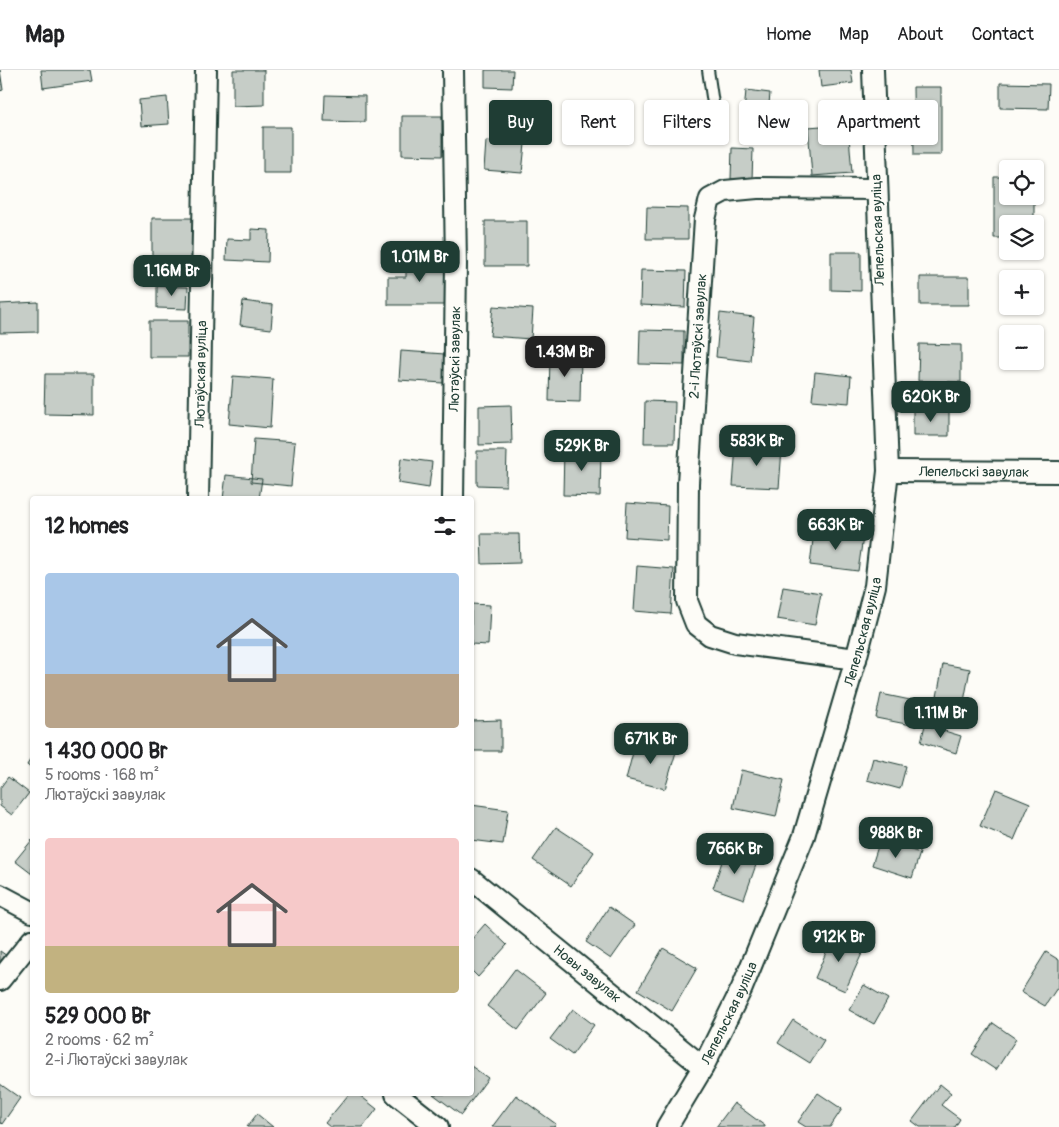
<!DOCTYPE html>
<html lang="en">
<head>
<meta charset="utf-8">
<style>
	body { margin:0; font-family:Pangolin,sans-serif; background:#f6f6f6; color:#202124; height:100vh; display:flex; flex-direction:column; font-size:19px; white-space:nowrap }
	* { box-sizing:border-box; margin:0 }
	p { font-size:16px; color:#757577 }
	.icon { flex:none; width:28px; height:28px; fill:none; stroke:currentColor; stroke-width:2; stroke-linecap:round; stroke-linejoin:round }
	.map { position:relative; flex:1; overflow:hidden }
	.sheet { position:absolute; left:30px; top:426px; width:444px; height:600px; display:flex; flex-direction:column; background:#fff; border-radius:5px; box-shadow:0 1px 4px #0004 }
	.sheet>* { flex:none }
	.guide { position:absolute; left:489px; top:30px; width:475px; height:45px; display:flex; gap:10px }
	.controls { position:absolute; left:999px; top:90px; display:grid; gap:10px }
	.controls a { display:grid; place-items:center; width:45px; height:45px; border-radius:5px; background:#fff; box-shadow:0 1px 4px #0004; font-size:25px }
	.price { position:absolute; translate:-50% -42px; padding:0 11px; border-radius:10px; background:#1f3d34; color:#fff; font-size:16px; line-height:32px; filter:drop-shadow(0 1px 2px #0008) }
	.price::after { content:''; position:absolute; left:50%; top:30px; width:15px; height:11px; margin-left:-8px; background:inherit; clip-path:polygon(0 0,100% 0,50% 100%) }
	.price.selected { background:#222; color:#fff }
	ul { padding:0; list-style:none }
	li { display:grid; align-content:center; gap:10px; height:265px; padding:0 15px }
	li span { display:grid; place-items:center; height:155px; border-radius:5px; color:#555 }
	li>.icon { margin-inline-start:auto }
	span .icon { width:90px; height:90px; fill:#fffc; stroke-width:1 }
	li b { font-size:21px }
	h2 { display:flex; justify-content:space-between; align-items:center; height:60px; padding:0 15px; font-size:21px }
	.tag { padding:0 18px; border-radius:5px; background:#fff; box-shadow:0 1px 4px #0004; font-size:18px; line-height:45px }
	.tag.selected { background:#1f3d34; color:#fff }
	header { display:flex; align-items:center; gap:30px; box-sizing:border-box; height:70px; padding:0 25px; background:#fff; border-bottom:1px solid #e0e0e0 }
	header strong { font-size:24px }
	nav { display:flex; gap:28px; margin-inline-start:auto; font-size:18px }
	.map>svg:first-child { display:block }
</style>
</head>
<body>
<header>
<strong>Map</strong>
<nav><a>Home</a><a>Map</a><a>About</a><a>Contact</a></nav>
</header>
<div class="map">
<svg width="1059" height="1057" viewBox="0 0 1059 1057">
	<rect width="100%" height="100%" fill="#fdfcf7"/>
	<filter id="ink" filterUnits="userSpaceOnUse"><feTurbulence type="fractalNoise" baseFrequency=".02" numOctaves="2"/><feDisplacementMap in="SourceGraphic" scale="10" xChannelSelector="R" yChannelSelector="G"/><feConvolveMatrix kernelMatrix="1 2 1 2 8 2 1 2 1" color-interpolation-filters="sRGB"/></filter>
	<g filter="url(#ink)">
		<path fill="#c6cdc7" stroke="#1f3d34" d="M0,0L3,20L0,21Z
			M41,0H90L92,11L43,18Z
			M233,0H264V35L233,36Z
			M485,0H513L512,18L485,17Z
			M819,0H851L853,13L821,17Z
			M1000,13L1049,14L1048,39L1000,38Z
			M913,17H941V85H914Z
			M746,20L770,23L766,68L742,66Z
			M325,25L365,26V52L324,51Z
			M167,27L169,54L141,56L139,30Z
			M402,46H442V86L402,85Z
			M848,54L852,103L812,106L808,57Z
			M263,57H291V103H263Z
			M486,71L525,74L522,103L484,100Z
			M732,78L753,79L752,110L731,109Z
			M994,107H1008V126H1034V154H1008V168H994Z
			M647,137L688,138V169H646Z
			M152,148H193V197H152Z
			M485,151H527V196H485Z
			M251,159L269,160L268,192L226,190L227,169L251,170Z
			M831,182H861V221L831,220Z
			M406,186H446V235H388V207H406Z
			M641,200L686,201L685,237L640,235Z
			M920,207H969V235H920Z
			M157,216L188,217L187,239L157,238Z
			M243,231L273,235L271,259L240,255Z
			M38,232V262L0,263V234Z
			M493,236L533,239L531,269L490,266Z
			M720,243L754,247L750,291L716,287Z
			M149,251H188V287H149Z
			M640,260L684,261V295L639,294Z
			M919,274L961,275V312L918,311Z
			M401,281L445,284L443,313L399,310Z
			M550,284L581,285L580,332L549,331Z
			M815,302L851,306L849,333L812,330Z
			M45,304H94V345L44,344Z
			M233,306L273,309L270,358L229,354Z
			M645,331L675,332L674,373H644Z
			M511,335L512,374L479,375V336Z
			M913,339H949V366H913Z
			M254,369L295,372L291,416L251,412Z
			M736,376L782,379L779,418L733,416Z
			M564,379L601,380L600,426L563,425Z
			M477,381H507L506,416L477,415Z
			M401,388L432,392L429,418L398,413Z
			M226,405L262,409L259,429H223Z
			M627,433L668,436L667,470L625,467Z
			M814,461L863,467L858,501L810,495Z
			M481,464H519L520,493L482,494Z
			M637,496L674,499L671,544L634,541Z
			M783,517L821,523L815,555L777,549Z
			M471,534L490,535L488,575L471,574Z
			M943,594L970,599L962,642L935,638Z
			M881,624L920,632L916,656L876,648Z
			M501,650V681H471V651Z
			M925,655L961,666L956,683L921,672Z
			M636,671L676,682L665,719L626,709Z
			M32,687V699L27,695Z
			M873,688L906,696L900,719L867,710Z
			M741,700L784,710L776,747L733,738Z
			M8,707L29,723L12,745L0,736V718Z
			M996,719L1030,733L1014,770L980,756Z
			M471,735L508,740L503,774L471,770Z
			M556,757L594,782L571,816L533,790Z
			M32,770V804L15,791Z
			M880,770L920,783L912,808L872,795Z
			M726,780L757,792L744,829L713,818Z
			M609,837L635,855L611,889L586,872Z
			M485,854L507,875L478,907L471,900V870Z
			M833,866L864,879L845,921L815,908Z
			M663,878L697,898L672,941L638,920Z
			M0,881L7,886L0,895Z
			M1046,882L1059,890V915L1045,936L1021,922Z
			M515,899L546,923L518,960L487,936Z
			M864,915L888,929L874,954L849,940Z
			M573,939L594,955L572,985L550,969Z
			M793,950L824,970L810,993L778,973Z
			M993,953L1016,969L996,1000L972,984Z
			M471,996L488,1008L461,1045L433,1024H471Z
			M0,1014L20,1028L2,1054L0,1052Z
			M940,1014L951,1023L941,1035L960,1049L955,1057H920L912,1051Z
			M818,1023L842,1039L830,1057H806L798,1052Z
			M349,1024H358L377,1039L363,1057H330L325,1053Z
			M516,1025L556,1054L554,1057H492Z
			M734,1033L765,1056V1057H716Z
			M257,1044L273,1057H247Z"/>
		<g fill="none" stroke-linecap="round" stroke-linejoin="round">
			<defs>
				<path id="service" d="M708,0L715,47"/>
				<g id="minor">
					<path d="M453,0L456,194L453,429"/>
					<path id="s1" d="M888,401L1059,402"/>
					<path id="s2" d="M198,429L206,0"/>
					<path id="s3" d="M856,589L735,573L710,565L696,554L687,531L688,413L705,149L710,129L725,121L757,118L876,119"/>
					<path id="s4" d="M471,809L703,997"/>
					<path d="M0,825L32,842"/>
					<path d="M0,910L32,870"/>
					<path d="M396,1024L438,1057"/>
					<path id="s5" d="M667,1057L703,997L742,918L804,766L856,589L875,516L888,401L873,0"/>
				</g>
			</defs>
			<use href="#service" stroke="#1f3d34" stroke-width="14"/>
			<use href="#minor" stroke="#1f3d34" stroke-width="24"/>
			<use href="#service" stroke="#fdfcf7" stroke-width="10"/>
			<use href="#minor" stroke="#fdfcf7" stroke-width="20"/>
		</g>
	</g>
	<g text-anchor="middle" dominant-baseline="central" stroke-width="4.5" stroke-linejoin="round" paint-order="stroke">
		<g font-size="14" fill="#1f3d34" stroke="#fdfcf7">
			<text transform="translate(878 160) rotate(-92)">Лепельская вуліца</text>
			<text stroke="none"><textPath href="#s3" startOffset="456">2-і Лютаўскі завулак</textPath></text>
			<text transform="translate(455 289) rotate(-89)">Лютаўскі завулак</text>
			<text stroke="none"><textPath href="#s2" startOffset="125">Лютаўская вуліца</textPath></text>
			<text stroke="none"><textPath href="#s1" startOffset="86">Лепельскі завулак</textPath></text>
			<text stroke="none"><textPath href="#s5" startOffset="535">Лепельская вуліца</textPath></text>
			<text stroke="none"><textPath href="#s4" startOffset="150">Новы завулак</textPath></text>
			<text stroke="none"><textPath href="#s5" startOffset="130">Лепельская вуліца</textPath></text>
		</g>
	</g>
</svg>
<div class="controls">
<a><svg class="icon" aria-label="locate" viewBox="0 0 24 24"><circle cx="12" cy="12" r="6"/><path d="M12 2v4M12 18v4M2 12h4M18 12h4"/></svg></a>
<a><svg class="icon" aria-label="layers" viewBox="0 0 24 24"><path d="M12 4l9 5-9 5-9-5zM3 14l9 5 9-5"/></svg></a>
<a>+</a>
<a>−</a>
</div>
<b class="price" style="left:420px;top:213px">1.01M Br</b>
<b class="price" style="left:172px;top:227px">1.16M Br</b>
<b class="price selected" style="left:565px;top:308px">1.43M Br</b>
<b class="price" style="left:931px;top:353px">620K Br</b>
<b class="price" style="left:757px;top:397px">583K Br</b>
<b class="price" style="left:582px;top:402px">529K Br</b>
<b class="price" style="left:836px;top:481px">663K Br</b>
<b class="price" style="left:941px;top:669px">1.11M Br</b>
<b class="price" style="left:651px;top:695px">671K Br</b>
<b class="price" style="left:896px;top:789px">988K Br</b>
<b class="price" style="left:735px;top:805px">766K Br</b>
<b class="price" style="left:839px;top:893px">912K Br</b>
<div class="guide">
<a class="tag selected">Buy</a>
<a class="tag">Rent</a>
<a class="tag">Filters</a>
<a class="tag">New</a>
<a class="tag">Apartment</a>
</div>
<section class="sheet">
<h2>12 homes<svg class="icon" aria-label="filters" viewBox="0 0 24 24"><path d="M4 7h16M4 17h16"/><circle cx="9" cy="7" r="2"/><circle cx="15" cy="17" r="2"/></svg></h2>
<ul>
<li><span style="background:linear-gradient(#a9c7e8 65%,#b9a48a 0)"><svg class="icon" aria-label="home" viewBox="0 0 24 24"><path d="M3 11l9-7 9 7M6 9v11h12V9"/></svg></span><div><b>1 430 000 Br</b><p>5 rooms · 168 m²</p><p>Лютаўскі завулак</p></div></li>
<li><span style="background:linear-gradient(#f6c9c9 70%,#c2b280 0)"><svg class="icon" aria-label="home" viewBox="0 0 24 24"><path d="M3 11l9-7 9 7M6 9v11h12V9"/></svg></span><div><b>529 000 Br</b><p>2 rooms · 62 m²</p><p>2-і Лютаўскі завулак</p></div></li>
</ul>
</section>
</div>
</body>
</html>
